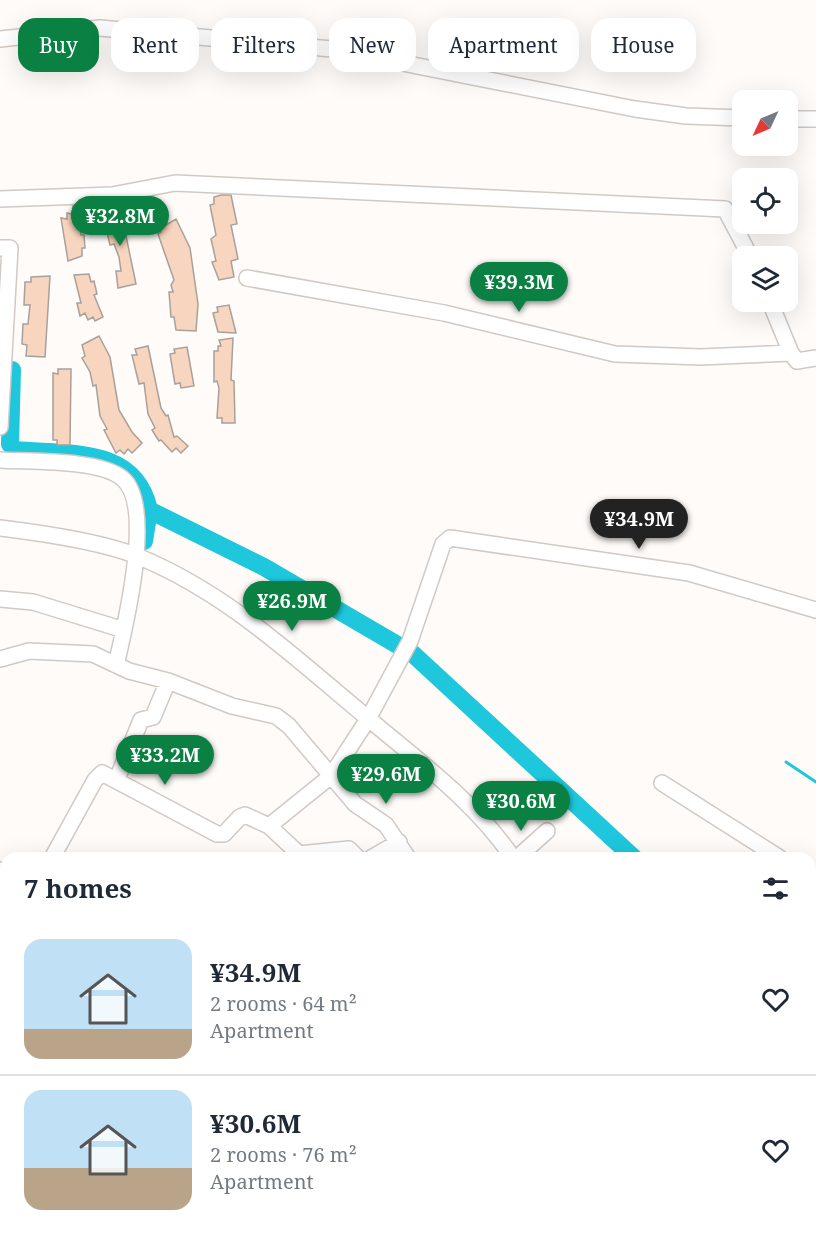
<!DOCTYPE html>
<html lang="en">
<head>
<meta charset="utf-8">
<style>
	body { margin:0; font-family:"Noto Serif",serif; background:#f2f2f3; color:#1f2937; height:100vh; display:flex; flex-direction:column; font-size:22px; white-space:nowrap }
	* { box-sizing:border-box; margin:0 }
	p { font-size:20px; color:#747a83 }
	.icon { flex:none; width:33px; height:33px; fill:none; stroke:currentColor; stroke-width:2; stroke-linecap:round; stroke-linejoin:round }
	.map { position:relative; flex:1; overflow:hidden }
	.drawer { position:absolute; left:0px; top:852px; width:816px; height:386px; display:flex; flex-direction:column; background:#fff; border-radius:18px 18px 0 0; box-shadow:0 6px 24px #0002 }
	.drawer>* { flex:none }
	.banner { position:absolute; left:18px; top:18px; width:780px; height:54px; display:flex; gap:12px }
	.needle { width:39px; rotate:226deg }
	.controls { position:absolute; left:732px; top:90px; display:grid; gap:12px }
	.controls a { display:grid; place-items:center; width:66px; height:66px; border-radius:12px; background:#fff; box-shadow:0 6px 24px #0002; font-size:30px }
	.price { position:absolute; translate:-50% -51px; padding:0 14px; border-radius:21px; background:#0b8043; color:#fff; font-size:20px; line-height:39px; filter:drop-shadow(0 2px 3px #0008) }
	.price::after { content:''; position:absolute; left:50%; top:36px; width:18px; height:14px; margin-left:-9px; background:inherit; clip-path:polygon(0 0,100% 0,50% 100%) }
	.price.active { background:#222; color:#fff }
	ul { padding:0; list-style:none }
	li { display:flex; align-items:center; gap:18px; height:150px; padding:0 24px }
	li+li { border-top:2px solid #e0e1e3 }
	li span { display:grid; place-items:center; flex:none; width:168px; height:120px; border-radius:18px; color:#555 }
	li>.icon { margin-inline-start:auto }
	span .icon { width:72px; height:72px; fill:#fffc; stroke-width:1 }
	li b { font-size:26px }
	h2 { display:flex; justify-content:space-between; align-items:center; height:72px; padding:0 24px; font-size:26px }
	.tag { padding:0 21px; border-radius:18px; background:#fff; box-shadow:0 6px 24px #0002; font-size:21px; line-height:54px }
	.tag.active { background:#0b8043; color:#fff }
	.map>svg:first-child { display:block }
</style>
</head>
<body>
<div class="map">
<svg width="816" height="1237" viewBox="0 0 816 1237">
	<rect width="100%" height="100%" fill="#fefbf8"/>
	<path fill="#e7f08f" d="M30,1232H277L276,1237H37Z
		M286,1232L305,1236L307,1232H402L398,1237H284Z"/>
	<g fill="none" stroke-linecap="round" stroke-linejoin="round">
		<path stroke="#1ec7db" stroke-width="3" d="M786,762L816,782
			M810,974L816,978
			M601,1232L609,1237"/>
		<path stroke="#1ec7db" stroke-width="18" d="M12,370L10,444L15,450C67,455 135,445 149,510L264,567L413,654L634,858
			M144,541L149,510
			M477,1237L478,1232"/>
	</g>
	<path fill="#f8d5be" stroke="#a8a09b" stroke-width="1.5" d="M221,195H231L237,224L231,225L238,259L231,261L234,277L219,280L212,262L216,261L211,239L216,235L210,205L214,204V197Z
		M73,206L97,212L96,219L80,218L81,235H84L85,248H82V256L68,261L61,218L67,219V213L72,214Z
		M120,207L136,284L118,288L116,271H121L119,257L114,244L110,245L103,216L108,215L106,211Z
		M176,219L190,248L198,304L196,331L176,330L174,317H171L169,292H173L171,285L174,280L158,234L161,232L159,229Z
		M89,274L91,282L94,281L97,294L94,295L103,317L95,321L93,317L88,320L85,313L80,316L77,303H81L74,275Z
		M50,276L45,357L26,356L27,345L22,344L23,324H28L30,305H24L25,282H31V277Z
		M229,305L236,333L218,332L213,313L218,312L217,307Z
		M99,336L110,357L119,410L132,432L142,443L132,453L128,449L124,454L120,450L116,453L104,430L107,429L100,416L96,385L93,386L90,372L82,358L85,356L82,345Z
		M233,338L231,380L234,381L235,423H222V418H217L219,388L217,381L214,382V351H218V346H221L219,340Z
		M148,346L161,408L166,416L168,415L174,437L177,436L188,446L181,453L176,448L172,452L161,440L159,441L152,430L155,428L148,414L144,383L139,384L132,355H137L135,349Z
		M187,347L194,386L181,388L180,383L175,384L170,354L175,353L174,349Z
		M58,369H71L70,445H57V440H53V373L58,374Z"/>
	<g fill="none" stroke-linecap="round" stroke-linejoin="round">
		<defs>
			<path id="minor" d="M0,39L100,28L332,49L635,109L686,116L742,118
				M788,119H816
				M0,199L112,195L175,183L725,209L750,256
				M0,248H10L0,427
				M247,278L444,313L615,354L701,357L791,353
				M770,302L791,353L797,361L816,358
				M0,460C30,462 99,459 122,478C155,504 125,627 116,665
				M0,528C41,533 99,541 137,556C228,593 296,659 370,720C421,763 475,802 513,858
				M0,599L33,602L124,630
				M0,659L29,651L93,654L129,671L168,681L232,706L276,716L289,726L355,804L386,825L408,858
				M117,779L141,720L153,717L168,681
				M662,783L780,858
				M269,826L299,854L349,849L358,858
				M52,858L95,780L102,773L217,834H224L240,817L245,815L269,826L331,776L368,719L410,641L443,544L450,538L689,573L816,610
				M371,858L399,842
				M517,858L547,831
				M0,870L6,873
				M810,877L816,881
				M810,1072L816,1076
				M753,1232L761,1237
				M279,1237L281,1232
				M461,1237V1232
				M521,1237L522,1232"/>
		</defs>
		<use href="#minor" stroke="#d1c9c4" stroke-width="18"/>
		<use href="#minor" stroke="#fff" stroke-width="15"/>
	</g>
</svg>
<div class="controls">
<a><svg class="needle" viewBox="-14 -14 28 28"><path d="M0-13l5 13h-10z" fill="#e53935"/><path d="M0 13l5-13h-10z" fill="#747a83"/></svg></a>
<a><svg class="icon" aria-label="locate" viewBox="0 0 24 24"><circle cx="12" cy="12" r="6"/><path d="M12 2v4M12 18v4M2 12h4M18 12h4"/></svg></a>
<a><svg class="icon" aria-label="layers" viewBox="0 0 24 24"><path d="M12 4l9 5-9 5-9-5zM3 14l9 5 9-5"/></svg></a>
</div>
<b class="price" style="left:120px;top:247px">¥32.8M</b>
<b class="price" style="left:519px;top:313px">¥39.3M</b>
<b class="price active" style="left:639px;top:550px">¥34.9M</b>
<b class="price" style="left:292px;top:632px">¥26.9M</b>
<b class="price" style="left:165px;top:786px">¥33.2M</b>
<b class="price" style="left:386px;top:805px">¥29.6M</b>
<b class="price" style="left:521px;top:832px">¥30.6M</b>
<div class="banner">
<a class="tag active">Buy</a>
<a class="tag">Rent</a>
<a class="tag">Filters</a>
<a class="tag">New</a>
<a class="tag">Apartment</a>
<a class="tag">House</a>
</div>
<section class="drawer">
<h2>7 homes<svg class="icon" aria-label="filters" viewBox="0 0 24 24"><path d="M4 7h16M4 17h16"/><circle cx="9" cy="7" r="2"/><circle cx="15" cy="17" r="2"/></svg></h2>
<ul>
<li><span style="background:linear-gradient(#bfe0f5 75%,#b9a48a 0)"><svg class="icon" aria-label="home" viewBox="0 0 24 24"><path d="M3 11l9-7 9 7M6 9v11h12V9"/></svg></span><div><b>¥34.9M</b><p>2 rooms · 64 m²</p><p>Apartment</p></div><svg class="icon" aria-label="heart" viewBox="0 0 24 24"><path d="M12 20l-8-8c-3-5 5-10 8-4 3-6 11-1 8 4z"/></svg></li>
<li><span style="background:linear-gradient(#bfe0f5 65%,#b9a48a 0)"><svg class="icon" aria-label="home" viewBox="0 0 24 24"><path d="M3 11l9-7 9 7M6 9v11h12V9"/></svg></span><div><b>¥30.6M</b><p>2 rooms · 76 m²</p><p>Apartment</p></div><svg class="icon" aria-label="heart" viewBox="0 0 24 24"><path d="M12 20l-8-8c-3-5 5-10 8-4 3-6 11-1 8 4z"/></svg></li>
</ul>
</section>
</div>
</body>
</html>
